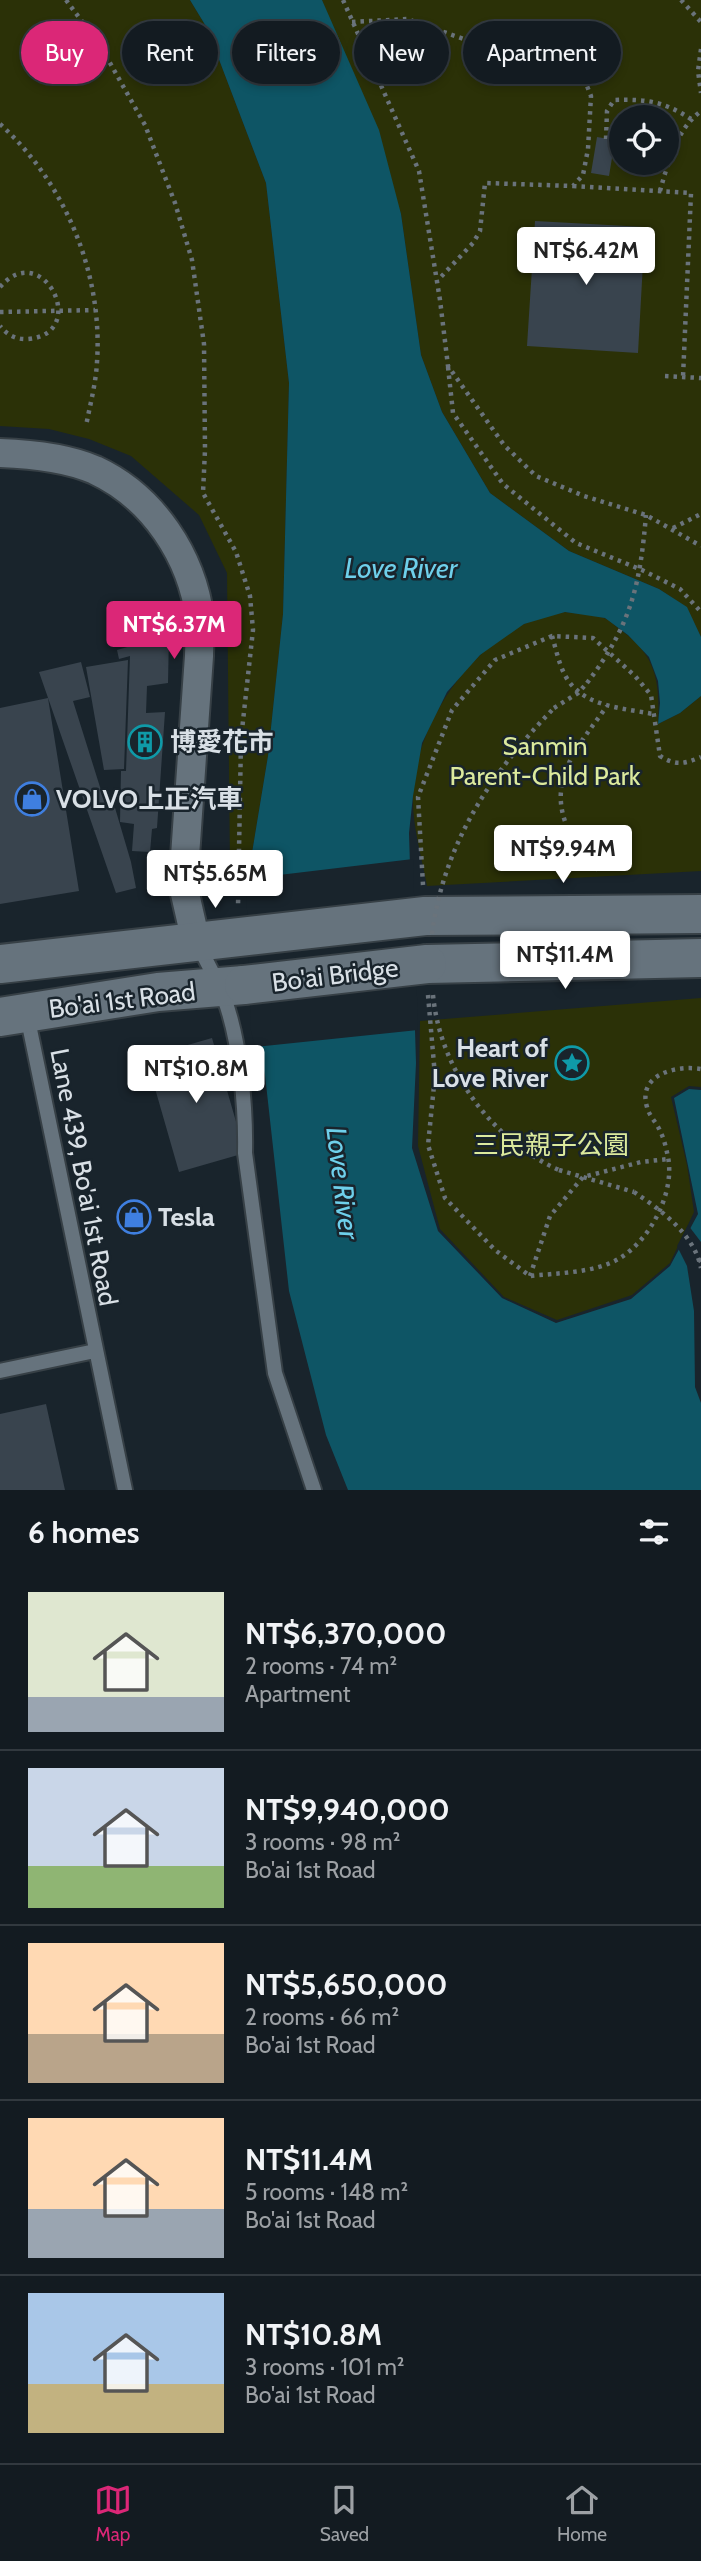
<!DOCTYPE html>
<html lang="en">
<head>
<meta charset="utf-8">
<style>
	body { margin:0; font-family:Cabin,"Noto Sans TC",sans-serif; background:#1c242a; color:#f1f3f6; height:100vh; display:flex; flex-direction:column; font-size:26px; white-space:nowrap }
	* { box-sizing:border-box; margin:0 }
	p { font-size:23px; color:#9da1a5 }
	.icon { flex:none; width:38px; height:38px; fill:none; stroke:currentColor; stroke-width:2; stroke-linecap:round; stroke-linejoin:round }
	.map { position:relative; height:1490px; overflow:hidden }
	.details { display:flex; flex-direction:column; background:#131b21; flex:1 }
	.details>* { flex:none }
	.top-card { position:absolute; left:21px; top:21px; width:660px; height:63px; display:flex; gap:14px }
	.fabs { position:absolute; left:609px; top:105px; display:grid; gap:14px }
	.fabs a { display:grid; place-items:center; width:70px; height:70px; border-radius:50%; background:#131b21; box-shadow:0 4px 10px #0003,0 0 0 2px #32393f; font-size:35px }
	.price { position:absolute; translate:-50% -60px; padding:0 16px; border-radius:7px; background:#fff; color:#222; font-size:23px; line-height:46px; filter:drop-shadow(0 2px 4px #0008) }
	.price::after { content:''; position:absolute; left:50%; top:42px; width:21px; height:16px; margin-left:-10px; background:inherit; clip-path:polygon(0 0,100% 0,50% 100%) }
	.price.on { background:#db2777; color:#fff }
	ul { padding:0; list-style:none }
	li { display:flex; align-items:center; gap:21px; height:175px; padding:0 28px }
	li+li { border-top:2px solid #32393f }
	li span { display:grid; place-items:center; flex:none; width:196px; height:140px; border-radius:0px; color:#555 }
	li>.icon { margin-inline-start:auto }
	span .icon { width:84px; height:84px; fill:#fffc; stroke-width:1 }
	li b { font-size:30px }
	h2 { display:flex; justify-content:space-between; align-items:center; height:84px; padding:0 28px; font-size:30px }
	.tag { padding:0 24px; border-radius:32px; background:#131b21; box-shadow:0 4px 10px #0003,0 0 0 2px #32393f; font-size:24px; line-height:63px }
	.tag.on { background:#db2777; color:#fff }
	.dock { display:flex; justify-content:space-around; align-items:center; height:98px; border-top:2px solid #32393f; background:#131b21; font-size:19px; color:#9da1a5 }
	.dock a { display:grid; justify-items:center; gap:4px }
	.dock .on { color:#db2777 }
	.map>svg:first-child { display:block }
</style>
</head>
<body>
<div class="map">
<svg width="701" height="1490" viewBox="0 0 701 1490">
	<rect width="100%" height="100%" fill="#19242c"/>
	<path fill="#2b3107" fill-rule="evenodd" d="M0,0H190L207,28L266,183L289,383L283,614L268,756L250,865L230,868L227,573L199,515L131,456L89,439L49,429L0,426Z
		M322,0H701V637L686,607L659,589L569,551L490,493L442,412L421,355L401,214ZM621,117H667V163H621Z
		M565,612C577,614 592,614 604,618C610,620 616,627 622,631C657,656 660,684 658,724L680,713L701,696V871L427,886C422,857 412,826 413,796C414,730 464,653 524,624C536,618 552,615 565,612Z
		M701,998V1087L689,1086L671,1097L687,1165L694,1212L670,1263L632,1295L557,1320L504,1297L440,1229L418,1146L420,1021Z"/>
	<path fill="#0e5565" d="M190,0H322L379,130L401,214L421,355L442,412L490,493L569,551L659,589L687,607L701,637V696L680,713L658,724L660,703L658,681L649,657L628,635L605,618L565,612L524,624L480,655L447,692L422,743L413,796L409,833L416,1063L412,1148L438,1231L502,1298L556,1323L631,1299L670,1266L698,1214L674,1098L689,1089L701,1090V1490H348L326,1435L289,1291L265,1075L254,1031L249,902L250,865L268,756L283,614L289,383L266,183L207,28Z"/>
	<path fill="#19242c" d="M413,859L418,1030L255,1047L251,1031L246,879Z
		M688,1225L701,1242V1403L695,1387L694,1311L687,1266L677,1246Z"/>
	<path fill="#39444e" d="M597,137L615,140L609,176L591,173Z
		M535,221L645,227L638,353L527,346Z
		M169,635L168,683L147,686L146,713L165,712L157,828L152,829L150,852L132,851L134,824L120,822L121,771H126L130,656L119,659L117,650Z
		M128,660L124,769L104,770L86,667Z
		M81,662L90,697L73,701L105,803L113,801L131,862L136,888L116,893L39,672Z
		M48,698L79,891L0,904V708Z
		M212,1038L245,1153L179,1172L146,1057Z
		M46,1404L65,1490H0V1414Z"/>
	<g fill="none" stroke-linecap="round" stroke-linejoin="round">
		<defs>
			<path id="lane" d="M198,945C207,962 217,980 224,998C240,1040 246,1108 245,1153L275,1373L314,1490
				M27,1015L125,1490
				M0,1371L95,1351"/>
			<path id="street" d="M0,453C30,454 67,458 95,470C153,497 192,556 200,619C201,631 199,644 199,656L183,885L196,942"/>
			<path id="secondary" d="M0,964L425,916L701,914
				M427,964L701,958
				M0,1017L158,992L244,985"/>
		</defs>
		<use href="#lane" stroke="#374046" stroke-width="18"/>
		<use href="#street" stroke="#374046" stroke-width="32"/>
		<use href="#secondary" stroke="#374046" stroke-width="42"/>
		<path stroke="#6a737b" stroke-width="4.5" stroke-dasharray="3.5 5" stroke-linecap="butt" d="M66,0L101,47L145,125L175,203L192,260L204,344L205,450L203,493L236,552L250,596L253,630L241,739L238,907
			M343,0L419,171L440,300L448,366L504,445L536,476L584,496L646,515L701,546
			M681,0L701,22
			M352,22L407,19L472,42L514,44L581,71L591,96L588,149L583,175L573,186L485,183L480,231L473,243L438,280
			M701,49L698,71L701,93
			M0,124C65,183 103,273 97,362C96,383 90,405 86,426
			M606,139L607,111L614,100C646,99 663,101 691,119
			M573,186L691,193L683,377
			M660,191C668,163 676,130 701,111
			M0,287C43,237 91,334 28,339C17,340 7,335 0,326
			M0,312L95,310
			M448,367L453,413L503,484L576,543L642,570L680,589L701,612
			M665,376L701,378
			M673,528L701,514
			M552,636C556,649 559,665 566,677C583,707 623,708 653,714
			M554,708L578,693L587,683
			M598,870C589,859 577,847 571,835C543,782 578,747 607,706
			M423,885L418,797L452,710L495,660L552,636L593,638L635,676L651,695L660,756C676,766 684,764 701,757
			M428,995L435,1076L428,1145L445,1198L495,1250L530,1276C557,1273 596,1273 620,1258C651,1239 675,1192 668,1157C666,1148 664,1138 660,1131C657,1123 649,1116 647,1107C637,1074 677,1065 701,1069
			M559,1170L634,1192
			M699,1259L701,1262
			M530,1276L550,1216L583,1177L641,1162L668,1159"/>
		<use href="#lane" stroke="#66737d" stroke-width="14"/>
		<use href="#street" stroke="#66737d" stroke-width="28"/>
		<use href="#secondary" stroke="#66737d" stroke-width="38"/>
		<defs>
			<path id="secondary-bridge" d="M244,985L427,964"/>
		</defs>
		<use href="#secondary-bridge" stroke="#374046" stroke-width="42" stroke-linecap="butt"/>
		<path stroke="#6a737b" stroke-width="4.5" stroke-dasharray="3.5 5" stroke-linecap="butt" d="M587,683C631,625 640,586 646,515
			M432,934C444,843 491,773 554,708
			M433,995C440,1069 491,1140 559,1170
			M634,1192C661,1210 694,1234 701,1268"/>
		<use href="#secondary-bridge" stroke="#66737d" stroke-width="38"/>
	</g>
	<defs>
		<symbol id="building-ring" viewBox="-11 -11 22 22"><circle r="9.5" fill="#19242c" stroke="#0f9aa8" stroke-width="1.5"/><path d="M-4-6H4V6H1V3H-1V6H-4ZM-2.5-4.3h1.7v1.8h-1.7ZM.8-4.3h1.7v1.8H.8ZM-2.5-1h1.7V.8h-1.7ZM.8-1h1.7V.8H.8Z" fill="#0f9aa8"/></symbol>
		<symbol id="shop-ring" viewBox="-11 -11 22 22"><circle r="9.5" fill="#19242c" stroke="#3f7fe0" stroke-width="1.5"/><path d="M-5-2.5h2.3a2.7 3.5 0 0 1 5.4 0H5L5.5 6h-11ZM-1.5-2.5h3a1.5 2.3 0 0 0-3 0Z" fill="#3f7fe0"/></symbol>
		<symbol id="sight-ring" viewBox="-11 -11 22 22"><circle r="9.5" fill="#19242c" stroke="#0f9aa8" stroke-width="1.5"/><path d="M0-6L1.8-2.2L6-1.7L2.9 1.2L3.7 5.4L0 3.3L-3.7 5.4L-2.9 1.2L-6-1.7L-1.8-2.2Z" fill="#0f9aa8"/></symbol>
	</defs>
	<g fill-rule="evenodd">
		<use href="#building-ring" x="126" y="723" width="38" height="38"/>
		<use href="#shop-ring" x="13" y="780" width="38" height="38"/>
		<use href="#sight-ring" x="553" y="1044" width="38" height="38"/>
		<use href="#shop-ring" x="115" y="1198" width="38" height="38"/>
	</g>
	<g text-anchor="middle" dominant-baseline="central" stroke-width="5" stroke-linejoin="round" paint-order="stroke">
		<g font-size="26" font-weight="bold" fill="#d9e0e6" stroke="#19242c" text-anchor="start">
			<text x="170" y="742">博愛花市</text>
			<text x="56" y="799">VOLVO上正汽車</text>
			<text x="548" y="1048" text-anchor="end">Heart of<tspan x="548" dy="30">Love River</tspan></text>
			<text x="158" y="1217">Tesla</text>
		</g>
		<g font-size="26" fill="#dcea9d" stroke="#19242c">
			<text x="545" y="746">Sanmin<tspan x="545" dy="30">Parent-Child Park</tspan></text>
			<text x="551" y="1145">三民親子公園</text>
		</g>
		<g font-size="26" fill="#d9e0e6" stroke="#19242c">
			<text transform="translate(335 975) rotate(-7)">Bo'ai Bridge</text>
			<text transform="translate(122 1000) rotate(-7)">Bo'ai 1st Road</text>
			<text transform="translate(84 1177) rotate(79)">Lane 439, Bo'ai 1st Road</text>
		</g>
		<g font-size="28" font-style="italic" fill="#6ed0eb" stroke="#19242c">
			<text x="401" y="568">Love River</text>
			<text transform="translate(343 1183) rotate(83)">Love River</text>
		</g>
	</g>
</svg>
<div class="fabs">
<a><svg class="icon" aria-label="locate" viewBox="0 0 24 24"><circle cx="12" cy="12" r="6"/><path d="M12 2v4M12 18v4M2 12h4M18 12h4"/></svg></a>
</div>
<b class="price" style="left:586px;top:287px">NT$6.42M</b>
<b class="price on" style="left:174px;top:661px">NT$6.37M</b>
<b class="price" style="left:563px;top:885px">NT$9.94M</b>
<b class="price" style="left:215px;top:910px">NT$5.65M</b>
<b class="price" style="left:565px;top:991px">NT$11.4M</b>
<b class="price" style="left:196px;top:1105px">NT$10.8M</b>
<div class="top-card">
<a class="tag on">Buy</a>
<a class="tag">Rent</a>
<a class="tag">Filters</a>
<a class="tag">New</a>
<a class="tag">Apartment</a>
</div>
</div>
<section class="details">
<h2>6 homes<svg class="icon" aria-label="filters" viewBox="0 0 24 24"><path d="M4 7h16M4 17h16"/><circle cx="9" cy="7" r="2"/><circle cx="15" cy="17" r="2"/></svg></h2>
<ul>
<li><span style="background:linear-gradient(#dfe7d0 75%,#9aa5b1 0)"><svg class="icon" aria-label="home" viewBox="0 0 24 24"><path d="M3 11l9-7 9 7M6 9v11h12V9"/></svg></span><div><b>NT$6,370,000</b><p>2 rooms · 74 m²</p><p>Apartment</p></div></li>
<li><span style="background:linear-gradient(#c9d6e8 70%,#8fb573 0)"><svg class="icon" aria-label="home" viewBox="0 0 24 24"><path d="M3 11l9-7 9 7M6 9v11h12V9"/></svg></span><div><b>NT$9,940,000</b><p>3 rooms · 98 m²</p><p>Bo'ai 1st Road</p></div></li>
<li><span style="background:linear-gradient(#ffd9b3 65%,#b9a48a 0)"><svg class="icon" aria-label="home" viewBox="0 0 24 24"><path d="M3 11l9-7 9 7M6 9v11h12V9"/></svg></span><div><b>NT$5,650,000</b><p>2 rooms · 66 m²</p><p>Bo'ai 1st Road</p></div></li>
<li><span style="background:linear-gradient(#ffd9b3 65%,#9aa5b1 0)"><svg class="icon" aria-label="home" viewBox="0 0 24 24"><path d="M3 11l9-7 9 7M6 9v11h12V9"/></svg></span><div><b>NT$11.4M</b><p>5 rooms · 148 m²</p><p>Bo'ai 1st Road</p></div></li>
<li><span style="background:linear-gradient(#a9c7e8 65%,#c2b280 0)"><svg class="icon" aria-label="home" viewBox="0 0 24 24"><path d="M3 11l9-7 9 7M6 9v11h12V9"/></svg></span><div><b>NT$10.8M</b><p>3 rooms · 101 m²</p><p>Bo'ai 1st Road</p></div></li>
</ul>
</section>
<nav class="dock">
<a class="on"><svg class="icon" aria-label="map" viewBox="0 0 24 24"><path d="M3 6l6-2 6 2 6-2v14l-6 2-6-2-6 2zM9 4v14M15 6v14"/></svg>Map</a>
<a><svg class="icon" aria-label="saved" viewBox="0 0 24 24"><path d="M7 4h10v16l-5-4-5 4z"/></svg>Saved</a>
<a><svg class="icon" aria-label="home" viewBox="0 0 24 24"><path d="M3 11l9-7 9 7M6 9v11h12V9"/></svg>Home</a>
</nav>
</body>
</html>
